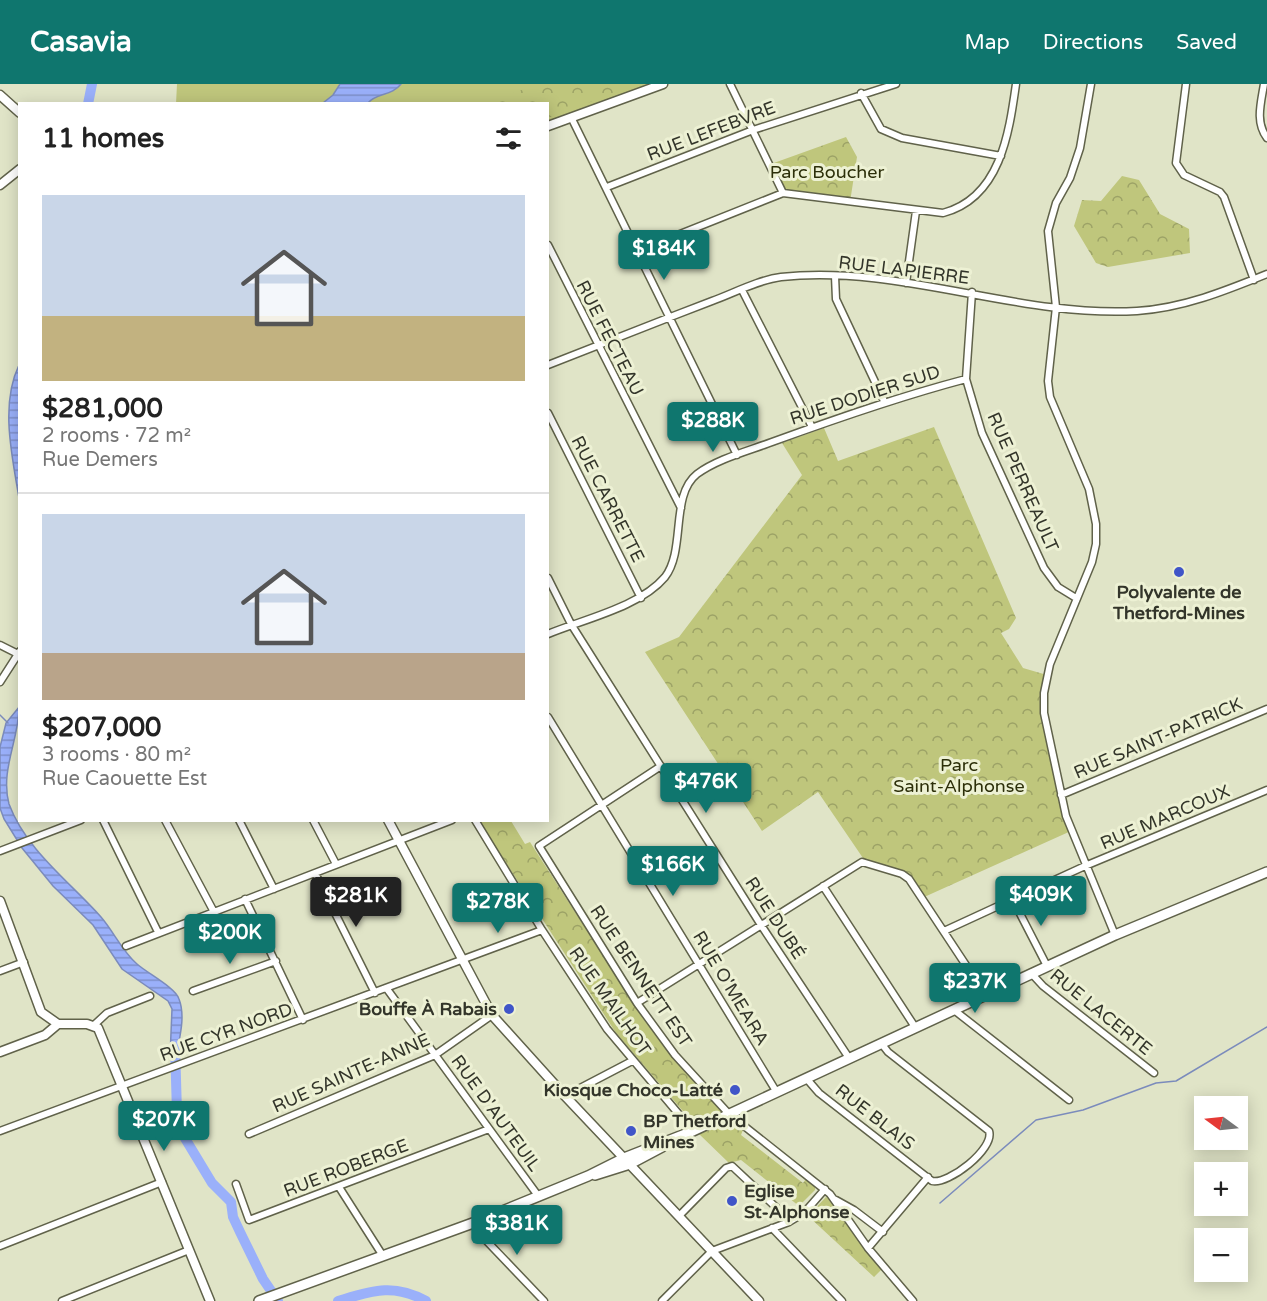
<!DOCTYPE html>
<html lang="en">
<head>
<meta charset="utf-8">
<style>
	body { margin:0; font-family:"Varela Round",sans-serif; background:#f2f2f2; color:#222; height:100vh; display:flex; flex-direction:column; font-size:22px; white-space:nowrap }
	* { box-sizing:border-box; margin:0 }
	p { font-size:20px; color:#767676 }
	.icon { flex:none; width:33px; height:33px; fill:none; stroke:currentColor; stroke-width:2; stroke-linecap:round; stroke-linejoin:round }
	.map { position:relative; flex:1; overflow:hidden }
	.drawer { position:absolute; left:18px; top:18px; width:531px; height:720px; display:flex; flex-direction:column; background:#fff; border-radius:0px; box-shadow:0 3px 15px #0003 }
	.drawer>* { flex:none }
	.needle { width:39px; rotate:285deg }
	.fabs { position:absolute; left:1194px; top:1012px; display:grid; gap:12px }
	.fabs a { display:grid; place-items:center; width:54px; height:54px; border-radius:0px; background:#fff; box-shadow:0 3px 15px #0003; font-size:30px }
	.price { position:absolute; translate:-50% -51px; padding:0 14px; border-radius:6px; background:#0f766e; color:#fff; font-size:20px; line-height:39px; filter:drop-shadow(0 2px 3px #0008) }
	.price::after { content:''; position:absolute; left:50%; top:36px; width:18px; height:14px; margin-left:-9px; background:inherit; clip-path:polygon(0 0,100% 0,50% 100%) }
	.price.active { background:#222; color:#fff }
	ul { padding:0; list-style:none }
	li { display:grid; align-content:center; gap:12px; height:318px; padding:0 24px }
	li+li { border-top:2px solid #e0e0e0 }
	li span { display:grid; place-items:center; height:186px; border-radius:0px; color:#555 }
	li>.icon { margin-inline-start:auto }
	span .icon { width:108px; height:108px; fill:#fffc; stroke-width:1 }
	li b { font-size:26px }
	h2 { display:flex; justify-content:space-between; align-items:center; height:72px; padding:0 24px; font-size:26px }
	header { display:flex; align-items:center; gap:36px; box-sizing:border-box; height:84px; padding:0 30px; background:#0f766e; color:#fff }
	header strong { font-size:28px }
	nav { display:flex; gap:33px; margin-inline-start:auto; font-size:21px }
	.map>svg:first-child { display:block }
</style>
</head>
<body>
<header>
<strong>Casavia</strong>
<nav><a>Map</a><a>Directions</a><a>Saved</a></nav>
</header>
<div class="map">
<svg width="1267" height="1217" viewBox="0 0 1267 1217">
	<defs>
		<pattern id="forest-crowns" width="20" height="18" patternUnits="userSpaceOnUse" patternTransform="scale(1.5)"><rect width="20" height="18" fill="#bfc67c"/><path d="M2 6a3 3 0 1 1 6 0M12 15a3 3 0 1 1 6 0" fill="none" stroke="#9ca266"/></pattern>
		<pattern id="water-rules" width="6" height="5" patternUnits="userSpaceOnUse" patternTransform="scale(1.5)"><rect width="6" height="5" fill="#9ab0fa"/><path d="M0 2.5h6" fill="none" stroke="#7e90cb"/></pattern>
	</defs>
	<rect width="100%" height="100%" fill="#e0e4c7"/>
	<path fill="#bfc67c" d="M177,0H663L548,42V20H176Z"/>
	<path fill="url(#forest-crowns)" d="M538,0H637L548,34V20L486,19Z
		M846,53L857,73L850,118L783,109L771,80Z
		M1122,92L1139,96L1160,130L1189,145L1190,169L1108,183L1096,179L1074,142L1082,116L1101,117Z
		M934,343L1016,534L1009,545L1001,549L1023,584L1047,591L1044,629L1071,747L922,814L909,795L867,780L818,708L762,747L645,568L679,553L802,391L782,359L824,344L838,377Z
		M479,737H511L525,760L530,758L645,937L670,971L722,1027L694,1040L616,949Z
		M730,1035L743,1046L741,1051L803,1099L806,1095L815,1103V1106L799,1122L741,1076L729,1079L699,1050Z
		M826,1113L830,1114L882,1185L874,1193L808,1132Z"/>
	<path fill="url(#water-rules)" stroke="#7b8bbc" stroke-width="1.5" d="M340,0H401C392,12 376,9 368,19H323L333,11Z
		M19,281V414C12,372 0,320 19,281Z
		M19,623C19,656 0,686 9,720C26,766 70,798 101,833C114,848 122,867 137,880C147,889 176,904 179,915C186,933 179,955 176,974L170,973L172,925L168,917L122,885L93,841L53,802L22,764L4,735L0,724V663L6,639Z"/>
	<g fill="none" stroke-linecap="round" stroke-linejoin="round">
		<path stroke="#7b8bbc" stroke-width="1.5" d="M0,631L8,639
			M940,1119L1036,1036L1083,1026L1156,999L1176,997L1267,943"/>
		<path stroke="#9ab0fa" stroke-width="10" d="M88,20L92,0
			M175,961L177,1029L183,1051L212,1099L231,1118L233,1133L240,1148L263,1195L278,1217
			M338,1217C372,1207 393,1199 426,1217"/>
		<defs>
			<path id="minor" d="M730,0L783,109
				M1091,0L1080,64L1070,94L1056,119L1048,147L1056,223L1048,297L1050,313L1089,405L1096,440V460L1092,478L1050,580L1044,609V629L1066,732L1115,851
				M1186,0L1176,79L1184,91L1220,108L1224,113L1254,196
				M1264,0C1261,19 1255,38 1267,54
				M861,9L881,45L902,54L1001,72
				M571,33L737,371
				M607,103L753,46L896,0
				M548,161L681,424
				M635,168L783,109L943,129C1000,114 1009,50 1016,0
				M835,192L836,215L884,317
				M906,199L916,127
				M742,206L812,343
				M972,208L966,295L982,349L1044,484L1058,503L1076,514
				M548,281C602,260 657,238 712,217C734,209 758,196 781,193C901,180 1017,234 1137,227C1183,224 1225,207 1267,190
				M548,329L641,514
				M548,494L571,540L761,841L849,974
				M548,550C584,535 640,523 665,493C686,466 670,411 697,390C717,375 748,367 772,358C838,334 898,313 966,295
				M0,561L18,570
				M0,598L20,567
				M548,633L776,1007
				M661,682L539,762L637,919L675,971L729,1030L830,1110L868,1164L913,1217
				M1061,711L1267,625
				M103,736L158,848
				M165,736L214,828
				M239,736L274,805
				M313,736L336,780
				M475,736L542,846L607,945L693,1047
				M0,767L81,736
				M315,789L375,909
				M823,802L915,943
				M245,815L303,936
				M1013,816L1047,882
				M944,847L1085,782L1267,706
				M126,862L452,736
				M0,887L24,878
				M1031,889L1043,902L1154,989
				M387,905L539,1113
				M193,907L276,877
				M637,919L862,778L902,790L909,795L985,910
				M954,926L1069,1016
				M93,942L107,929L150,912
				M806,994L819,1009L932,1097C948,1101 995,1065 989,1047L888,968L881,959
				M565,1012L632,977
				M0,1047L542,846
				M249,1050L435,971L492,931
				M236,1100L249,1136L489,1045
				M339,1103L383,1172
				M836,1116L854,1126L883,1148
				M679,1132L726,1084L732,1082L781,1128L788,1138
				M473,1139L478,1148L544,1217
				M772,1144L842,1217
				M0,1162L162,1098
				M868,1164L928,1093
				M62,1217L189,1166
				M662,1217L712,1167L789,1138L804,1129L825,1105"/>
			<path id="tertiary" d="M0,11L20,29
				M548,42L663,0
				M0,101L20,85
				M388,736L492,931L565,1012L759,1217
				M0,817L41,928L58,940
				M0,968L45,951L58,940H87L98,944L210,1217"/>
			<path id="secondary" d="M595,1091L630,1080L662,1063
				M259,1217L473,1139L588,1092L624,1074L693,1047L1115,851L1267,788"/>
		</defs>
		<use href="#minor" stroke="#60624a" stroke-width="9"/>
		<use href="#tertiary" stroke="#60624a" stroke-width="11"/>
		<use href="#secondary" stroke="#60624a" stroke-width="12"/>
		<use href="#minor" stroke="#fff" stroke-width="6"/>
		<use href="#tertiary" stroke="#fff" stroke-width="8"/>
		<use href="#secondary" stroke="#fff" stroke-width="9"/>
	</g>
	<g fill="#4055c8" stroke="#edf1d4" stroke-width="2">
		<circle cx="1179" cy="488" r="6"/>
		<circle cx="509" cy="925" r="6"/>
		<circle cx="735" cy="1006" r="6"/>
		<circle cx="631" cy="1047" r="6"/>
		<circle cx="732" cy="1117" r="6"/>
	</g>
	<g text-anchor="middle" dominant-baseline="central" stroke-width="6" stroke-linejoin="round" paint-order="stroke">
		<g font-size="18" fill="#33352a" stroke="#edf1d4">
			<text transform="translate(711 47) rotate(-21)">RUE LEFEBVRE</text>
			<text transform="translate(904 186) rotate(7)">RUE LAPIERRE</text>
			<text transform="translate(610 254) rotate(63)">RUE FECTEAU</text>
			<text transform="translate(865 311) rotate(-18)">RUE DODIER SUD</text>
			<text transform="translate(1023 398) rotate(66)">RUE PERREAULT</text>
			<text transform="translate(608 415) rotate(63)">RUE CARRETTE</text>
			<text transform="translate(1158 654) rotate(-23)">RUE SAINT-PATRICK</text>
			<text transform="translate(1165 733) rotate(-23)">RUE MARCOUX</text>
			<text transform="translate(775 834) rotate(57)">RUE DUBÉ</text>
			<text transform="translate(641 892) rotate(56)">RUE BENNETT EST</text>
			<text transform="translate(731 904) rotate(59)">RUE O'MEARA</text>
			<text transform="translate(610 917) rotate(55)">RUE MAILHOT</text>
			<text transform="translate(1101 928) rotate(39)">RUE LACERTE</text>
			<text transform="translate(226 948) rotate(-20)">RUE CYR NORD</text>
			<text transform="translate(351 989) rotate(-24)">RUE SAINTE-ANNE</text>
			<text transform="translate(496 1029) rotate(54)">RUE D'AUTEUIL</text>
			<text transform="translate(875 1033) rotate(38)">RUE BLAIS</text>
			<text transform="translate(346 1084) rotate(-21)">RUE ROBERGE</text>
		</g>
		<g font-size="18" fill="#2c2f09" stroke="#edf1d4">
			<text x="827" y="88">Parc Boucher</text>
			<text x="959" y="681">Parc<tspan x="959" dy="21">Saint-Alphonse</tspan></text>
		</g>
		<g font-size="18" font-weight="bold" fill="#33352a" stroke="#edf1d4" text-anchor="end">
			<text x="1179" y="508" text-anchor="middle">Polyvalente de<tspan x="1179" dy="21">Thetford-Mines</tspan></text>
			<text x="497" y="925">Bouffe À Rabais</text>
			<text x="723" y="1006">Kiosque Choco-Latté</text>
			<text x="643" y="1037" text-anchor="start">BP Thetford<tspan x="643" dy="21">Mines</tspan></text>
			<text x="744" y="1107" text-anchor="start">Eglise<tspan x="744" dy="21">St-Alphonse</tspan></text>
		</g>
	</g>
</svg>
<div class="fabs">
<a><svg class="needle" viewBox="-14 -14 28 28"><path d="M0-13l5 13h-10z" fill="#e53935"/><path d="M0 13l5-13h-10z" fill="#767676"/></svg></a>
<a>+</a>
<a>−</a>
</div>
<b class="price" style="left:664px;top:197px">$184K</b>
<b class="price" style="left:713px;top:369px">$288K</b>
<b class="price" style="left:706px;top:730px">$476K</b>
<b class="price" style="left:673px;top:813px">$166K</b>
<b class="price" style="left:1041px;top:843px">$409K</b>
<b class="price active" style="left:356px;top:844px">$281K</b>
<b class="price" style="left:498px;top:850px">$278K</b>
<b class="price" style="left:230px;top:881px">$200K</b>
<b class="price" style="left:975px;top:930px">$237K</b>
<b class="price" style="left:164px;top:1068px">$207K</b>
<b class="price" style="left:517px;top:1172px">$381K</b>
<section class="drawer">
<h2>11 homes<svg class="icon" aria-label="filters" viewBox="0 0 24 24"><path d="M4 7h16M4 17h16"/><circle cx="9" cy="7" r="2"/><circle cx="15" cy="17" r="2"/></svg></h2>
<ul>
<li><span style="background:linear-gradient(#c9d6e8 65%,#c2b280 0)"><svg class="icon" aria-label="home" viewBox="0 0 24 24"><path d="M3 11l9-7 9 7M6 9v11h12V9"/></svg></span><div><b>$281,000</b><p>2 rooms · 72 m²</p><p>Rue Demers</p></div></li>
<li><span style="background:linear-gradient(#c9d6e8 75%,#b9a48a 0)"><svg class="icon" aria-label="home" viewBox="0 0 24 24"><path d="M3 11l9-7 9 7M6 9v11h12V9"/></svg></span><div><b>$207,000</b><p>3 rooms · 80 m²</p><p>Rue Caouette Est</p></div></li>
</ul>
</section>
</div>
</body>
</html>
